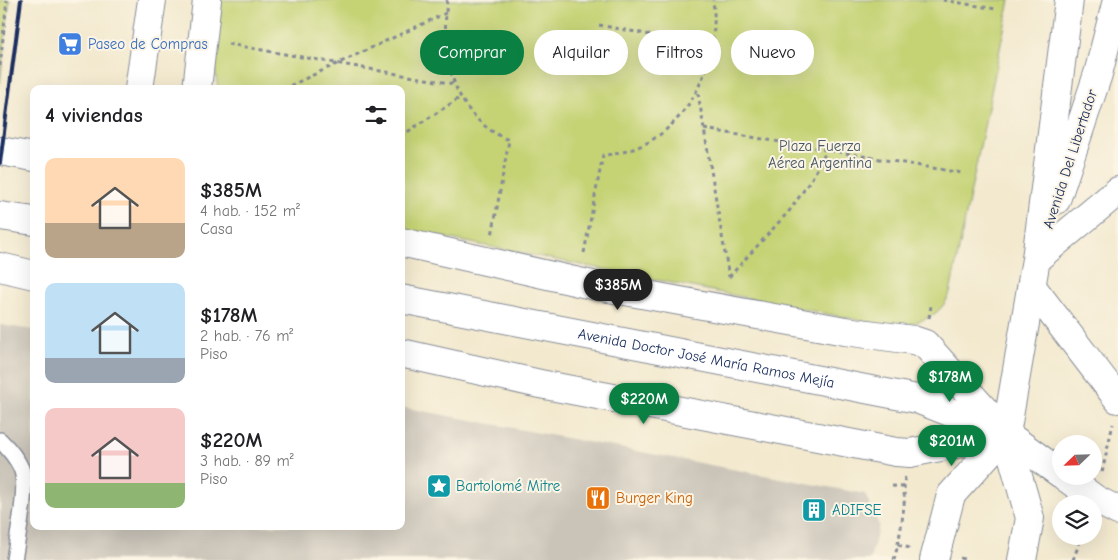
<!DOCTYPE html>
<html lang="es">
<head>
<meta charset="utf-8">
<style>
	body { margin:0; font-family:"Comic Neue",sans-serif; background:#f6f6f6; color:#202124; height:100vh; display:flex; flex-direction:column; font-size:19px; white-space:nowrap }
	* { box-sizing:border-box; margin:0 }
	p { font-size:16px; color:#757577 }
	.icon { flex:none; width:28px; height:28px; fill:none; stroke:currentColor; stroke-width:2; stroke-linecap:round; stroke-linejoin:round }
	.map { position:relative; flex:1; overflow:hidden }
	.panel { position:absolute; left:30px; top:85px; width:375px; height:445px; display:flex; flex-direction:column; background:#fff; border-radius:10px; box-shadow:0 5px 20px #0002 }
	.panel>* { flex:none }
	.banner { position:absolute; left:420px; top:30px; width:475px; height:45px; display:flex; gap:10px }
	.needle { width:32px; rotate:247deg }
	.buttons { position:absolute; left:1052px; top:435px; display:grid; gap:10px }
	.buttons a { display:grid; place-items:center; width:50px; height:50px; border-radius:50%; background:#fff; box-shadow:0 5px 20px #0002; font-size:25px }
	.price { position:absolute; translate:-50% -42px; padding:0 11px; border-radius:18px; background:#0b8043; color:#fff; font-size:16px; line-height:32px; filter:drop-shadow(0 1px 2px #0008) }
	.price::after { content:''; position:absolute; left:50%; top:30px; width:15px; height:11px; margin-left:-8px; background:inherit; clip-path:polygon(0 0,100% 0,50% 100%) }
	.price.on { background:#222; color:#fff }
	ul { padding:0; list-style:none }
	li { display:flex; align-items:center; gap:15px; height:125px; padding:0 15px }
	li span { display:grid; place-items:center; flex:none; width:140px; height:100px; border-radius:10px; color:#555 }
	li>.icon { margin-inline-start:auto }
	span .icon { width:60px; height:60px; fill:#fffc; stroke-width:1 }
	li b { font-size:21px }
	h2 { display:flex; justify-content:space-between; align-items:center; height:60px; padding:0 15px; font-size:21px }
	.pill { padding:0 18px; border-radius:22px; background:#fff; box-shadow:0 5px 20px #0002; font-size:18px; line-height:45px }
	.pill.on { background:#0b8043; color:#fff }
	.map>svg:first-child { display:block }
</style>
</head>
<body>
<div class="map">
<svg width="1118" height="560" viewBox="0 0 1118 560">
	<rect width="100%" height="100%" fill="#fcf5e5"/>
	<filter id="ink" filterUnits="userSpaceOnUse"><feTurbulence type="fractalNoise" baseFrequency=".02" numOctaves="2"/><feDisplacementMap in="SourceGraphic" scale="10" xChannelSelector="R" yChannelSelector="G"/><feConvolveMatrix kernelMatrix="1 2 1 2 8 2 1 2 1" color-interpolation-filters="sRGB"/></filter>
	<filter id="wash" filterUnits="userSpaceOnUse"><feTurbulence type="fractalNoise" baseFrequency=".0096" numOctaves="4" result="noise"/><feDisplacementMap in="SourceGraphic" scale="20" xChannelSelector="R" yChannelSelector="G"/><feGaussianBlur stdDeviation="1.12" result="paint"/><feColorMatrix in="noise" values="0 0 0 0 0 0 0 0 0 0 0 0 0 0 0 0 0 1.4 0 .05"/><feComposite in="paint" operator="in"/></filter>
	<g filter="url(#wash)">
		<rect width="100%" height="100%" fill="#f3e9cf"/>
		<path fill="#c9c3b8" d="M0,325L34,330V526H401V407L865,494L879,525L870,560H0Z"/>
		<path fill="#c5d374" stroke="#708169" d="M0,0H10L0,83Z
			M219,0H1010L950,293C939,320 918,322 893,327L401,229V89H218L214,61Z"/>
	</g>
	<g filter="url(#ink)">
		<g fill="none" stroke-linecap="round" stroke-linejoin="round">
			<defs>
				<path id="service" d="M0,440C8,448 16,457 21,468C29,486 17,539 14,560"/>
				<path id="tertiary" d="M1032,287L1118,399
					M1006,434L1061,474
					M1064,476L1095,499L1118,511"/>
				<g id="secondary">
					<path d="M139,89L152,0"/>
					<path d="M197,89L207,0"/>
					<path d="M0,151L34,157"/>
					<path d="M0,216L34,221"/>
					<path d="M401,242L592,285L845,331L913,340L925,344L1006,434"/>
					<path d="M0,267L34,275"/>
					<path id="s1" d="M401,299L917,399L1000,432"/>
					<path d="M401,353L540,384L896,452L910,453L1006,434"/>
				</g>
				<path id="primary" d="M1056,200L1098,74L1117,0
					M1036,259L1118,191
					M934,560L951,495L1006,434
					M1022,560L1030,518L1006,434L1036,259L1069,0"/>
			</defs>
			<use href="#service" stroke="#878c96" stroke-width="18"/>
			<use href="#tertiary" stroke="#878c96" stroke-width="30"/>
			<use href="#secondary" stroke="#878c96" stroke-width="30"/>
			<use href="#primary" stroke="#878c96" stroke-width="30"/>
			<path stroke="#878c96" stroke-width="3" stroke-dasharray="4 4" stroke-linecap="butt" d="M447,0C441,56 451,116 509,140L492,236
				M943,0L996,9
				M599,25L713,47
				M228,44L454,84
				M0,66L7,0
				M283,89L446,13
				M698,93L729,277
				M704,129L962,173
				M401,136L461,97
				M584,253L603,155C679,151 722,70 713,0
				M729,277L790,210L811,180L827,150
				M929,318L931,306
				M1102,472L1113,424
				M892,486L903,487
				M898,545L910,548
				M960,558L967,560
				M894,560C899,542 902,523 904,505C905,495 903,487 905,477
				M1073,560L1082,536"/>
			<use href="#service" stroke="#fff" stroke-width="15"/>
			<use href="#tertiary" stroke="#fff" stroke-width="28"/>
			<use href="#secondary" stroke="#fff" stroke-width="28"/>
			<use href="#primary" stroke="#fff" stroke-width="28"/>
			<path stroke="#1b2f5e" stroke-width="4" d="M0,163L21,0"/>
		</g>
	</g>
	<defs>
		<symbol id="supermarket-square" viewBox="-11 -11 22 22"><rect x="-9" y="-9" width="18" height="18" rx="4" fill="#3f7fe0" stroke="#fcf5e5"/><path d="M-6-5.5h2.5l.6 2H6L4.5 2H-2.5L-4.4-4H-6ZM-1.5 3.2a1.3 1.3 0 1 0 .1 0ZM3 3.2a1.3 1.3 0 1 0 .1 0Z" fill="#fff"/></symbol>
		<symbol id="sight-square" viewBox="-11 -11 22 22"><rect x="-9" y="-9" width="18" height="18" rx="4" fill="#0f9aa8" stroke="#fcf5e5"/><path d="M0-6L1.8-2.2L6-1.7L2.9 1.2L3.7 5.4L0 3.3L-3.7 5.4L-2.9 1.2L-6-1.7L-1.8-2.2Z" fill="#fff"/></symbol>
		<symbol id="restaurant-square" viewBox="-11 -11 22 22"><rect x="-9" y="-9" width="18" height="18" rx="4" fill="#e8710a" stroke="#fcf5e5"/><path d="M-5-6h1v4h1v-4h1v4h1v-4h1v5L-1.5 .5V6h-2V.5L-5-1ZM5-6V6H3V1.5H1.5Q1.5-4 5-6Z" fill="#fff"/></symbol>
		<symbol id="building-square" viewBox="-11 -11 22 22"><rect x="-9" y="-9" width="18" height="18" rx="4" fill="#0f9aa8" stroke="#fcf5e5"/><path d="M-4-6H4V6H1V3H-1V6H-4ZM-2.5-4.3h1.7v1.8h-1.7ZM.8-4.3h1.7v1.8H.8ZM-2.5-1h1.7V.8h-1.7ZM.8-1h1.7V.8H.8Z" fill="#fff"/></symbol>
	</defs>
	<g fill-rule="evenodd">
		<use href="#supermarket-square" x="56" y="30" width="28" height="28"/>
		<use href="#sight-square" x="425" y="472" width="28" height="28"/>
		<use href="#restaurant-square" x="584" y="484" width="28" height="28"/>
		<use href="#building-square" x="800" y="496" width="28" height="28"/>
	</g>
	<g text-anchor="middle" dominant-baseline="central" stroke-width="4" stroke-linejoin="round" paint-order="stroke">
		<g font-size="15" fill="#366cbe" stroke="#fcf5e5" text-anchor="start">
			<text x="88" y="44">Paseo de Compras</text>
		</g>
		<g font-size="15" fill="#465864" stroke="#fcf5e5">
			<text x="820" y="146">Plaza Fuerza<tspan x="820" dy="17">Aérea Argentina</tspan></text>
		</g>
		<g font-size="15" fill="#1b2f5e" stroke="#fcf5e5">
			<text transform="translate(1070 159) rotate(-72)">Avenida Del Libertador</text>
			<text stroke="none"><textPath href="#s1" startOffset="311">Avenida Doctor José María Ramos Mejía</textPath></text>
		</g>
		<g font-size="15" fill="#0d838f" stroke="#fcf5e5" text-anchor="start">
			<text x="456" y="486">Bartolomé Mitre</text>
			<text x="832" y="510">ADIFSE</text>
		</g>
		<g font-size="15" fill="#c56008" stroke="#fcf5e5" text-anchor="start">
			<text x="616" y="498">Burger King</text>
		</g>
	</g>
</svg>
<div class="buttons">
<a><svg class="needle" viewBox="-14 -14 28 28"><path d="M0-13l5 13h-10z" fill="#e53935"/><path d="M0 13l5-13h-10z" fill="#757577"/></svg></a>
<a><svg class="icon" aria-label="layers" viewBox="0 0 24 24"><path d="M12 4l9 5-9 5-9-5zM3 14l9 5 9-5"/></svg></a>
</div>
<b class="price on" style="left:618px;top:311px">$385M</b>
<b class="price" style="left:950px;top:403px">$178M</b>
<b class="price" style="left:644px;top:425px">$220M</b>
<b class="price" style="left:952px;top:467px">$201M</b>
<div class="banner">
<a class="pill on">Comprar</a>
<a class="pill">Alquilar</a>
<a class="pill">Filtros</a>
<a class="pill">Nuevo</a>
</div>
<section class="panel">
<h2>4 viviendas<svg class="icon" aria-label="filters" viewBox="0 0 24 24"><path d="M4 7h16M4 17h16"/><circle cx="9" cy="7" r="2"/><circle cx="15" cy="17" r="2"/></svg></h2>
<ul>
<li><span style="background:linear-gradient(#ffd9b3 65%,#b9a48a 0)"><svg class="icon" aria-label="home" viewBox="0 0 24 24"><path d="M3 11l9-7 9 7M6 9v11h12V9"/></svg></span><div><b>$385M</b><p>4 hab. · 152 m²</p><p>Casa</p></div></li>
<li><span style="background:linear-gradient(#bfe0f5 75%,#9aa5b1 0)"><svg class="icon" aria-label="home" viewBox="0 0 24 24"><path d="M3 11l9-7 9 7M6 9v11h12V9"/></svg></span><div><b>$178M</b><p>2 hab. · 76 m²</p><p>Piso</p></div></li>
<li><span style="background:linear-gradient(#f6c9c9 75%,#8fb573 0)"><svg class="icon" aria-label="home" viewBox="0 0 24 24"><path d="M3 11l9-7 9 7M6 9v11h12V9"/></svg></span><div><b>$220M</b><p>3 hab. · 89 m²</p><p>Piso</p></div></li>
</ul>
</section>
</div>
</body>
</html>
